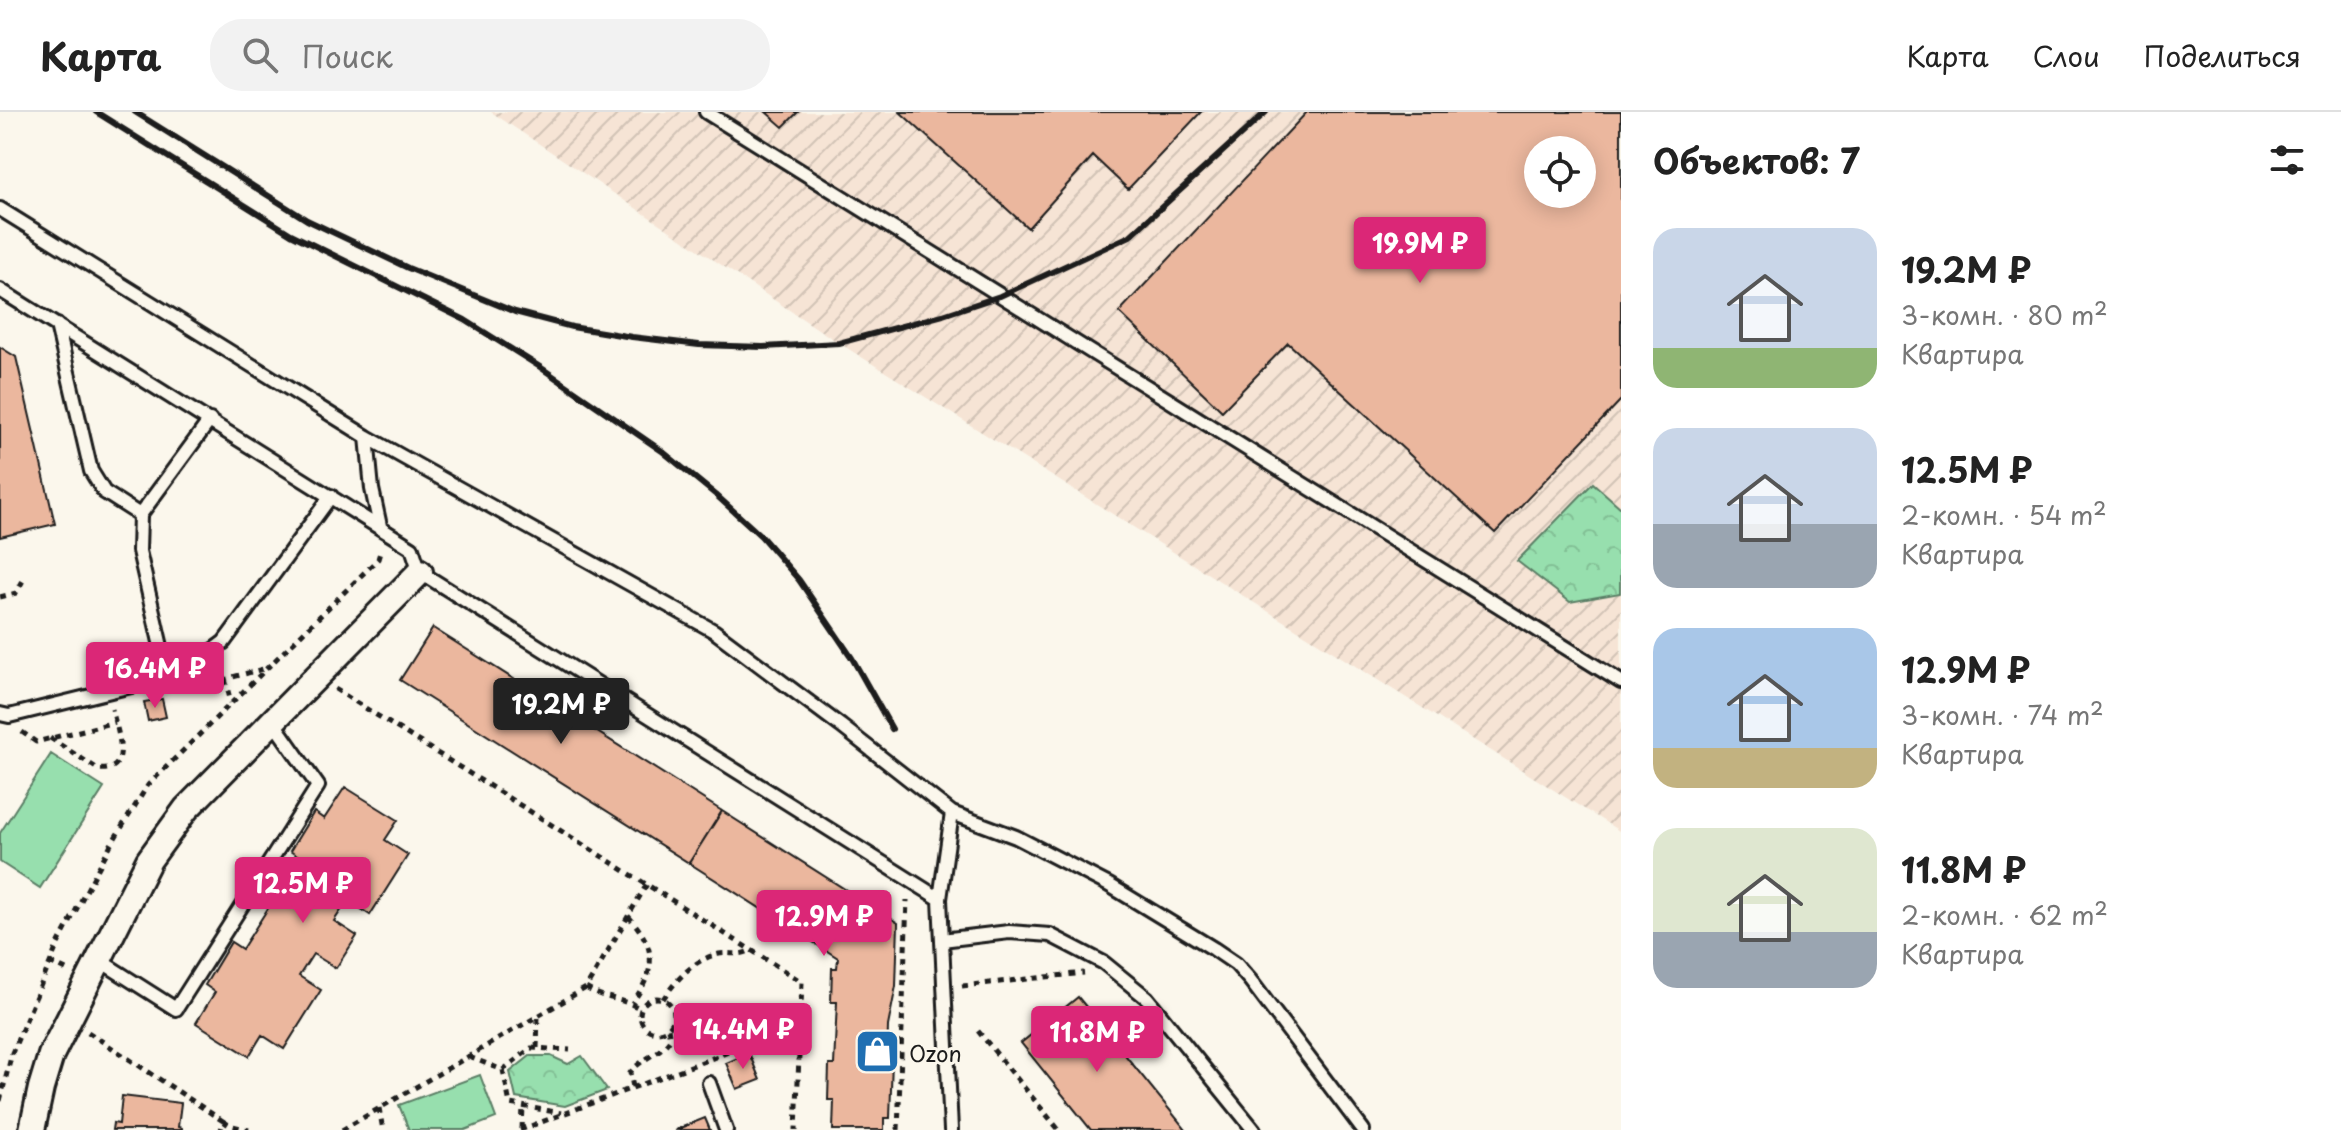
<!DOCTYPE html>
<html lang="ru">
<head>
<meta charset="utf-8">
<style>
	body { margin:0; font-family:"Playpen Sans",sans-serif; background:#f2f2f2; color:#222; height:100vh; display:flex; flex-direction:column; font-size:30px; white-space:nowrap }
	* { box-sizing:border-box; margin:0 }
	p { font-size:26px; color:#767676 }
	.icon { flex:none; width:44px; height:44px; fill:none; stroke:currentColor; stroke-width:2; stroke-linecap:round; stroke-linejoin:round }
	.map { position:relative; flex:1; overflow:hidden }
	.drawer { display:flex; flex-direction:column; background:#fff; width:720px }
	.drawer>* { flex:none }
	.tools { position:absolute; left:1524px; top:24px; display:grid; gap:16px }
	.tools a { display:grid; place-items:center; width:72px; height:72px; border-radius:50%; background:#fff; box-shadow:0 4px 20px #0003; font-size:40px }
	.price { position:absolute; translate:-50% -68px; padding:0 18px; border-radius:8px; background:#db2777; color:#fff; font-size:26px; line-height:52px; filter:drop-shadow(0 2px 4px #0008) }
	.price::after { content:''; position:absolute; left:50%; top:48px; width:24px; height:18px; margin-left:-12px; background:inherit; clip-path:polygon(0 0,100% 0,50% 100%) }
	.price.selected { background:#222; color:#fff }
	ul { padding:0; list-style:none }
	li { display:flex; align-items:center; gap:24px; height:200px; padding:0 32px }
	li span { display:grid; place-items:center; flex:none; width:224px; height:160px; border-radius:24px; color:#555 }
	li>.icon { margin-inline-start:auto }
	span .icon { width:96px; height:96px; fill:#fffc; stroke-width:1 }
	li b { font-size:34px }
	h2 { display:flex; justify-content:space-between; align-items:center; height:96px; padding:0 32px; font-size:34px }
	header { display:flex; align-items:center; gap:48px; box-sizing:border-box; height:112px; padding:0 40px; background:#fff; border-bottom:2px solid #e0e0e0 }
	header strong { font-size:38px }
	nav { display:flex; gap:44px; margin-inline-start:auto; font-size:28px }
	.search { width:560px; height:72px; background:#f2f2f2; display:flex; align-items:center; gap:20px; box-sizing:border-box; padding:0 28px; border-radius:32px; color:#767676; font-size:30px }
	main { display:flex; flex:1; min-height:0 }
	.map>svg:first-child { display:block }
</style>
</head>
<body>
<header>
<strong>Карта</strong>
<div class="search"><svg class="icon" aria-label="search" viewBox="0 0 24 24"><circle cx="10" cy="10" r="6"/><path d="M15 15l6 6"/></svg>Поиск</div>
<nav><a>Карта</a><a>Слои</a><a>Поделиться</a></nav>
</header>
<main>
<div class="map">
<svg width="1621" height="1018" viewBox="0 0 1621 1018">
	<defs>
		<pattern id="industrial-furrows" width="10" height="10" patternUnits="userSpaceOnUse" patternTransform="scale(2)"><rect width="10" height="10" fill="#f6e4d5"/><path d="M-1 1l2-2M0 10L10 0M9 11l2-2" fill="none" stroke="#d2c3b6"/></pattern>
		<pattern id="park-crowns" width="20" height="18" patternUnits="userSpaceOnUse" patternTransform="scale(2)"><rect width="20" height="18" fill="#97dfae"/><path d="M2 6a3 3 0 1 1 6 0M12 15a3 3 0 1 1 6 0" fill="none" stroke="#82bf95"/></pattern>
	</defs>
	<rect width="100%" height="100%" fill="#fbf7ec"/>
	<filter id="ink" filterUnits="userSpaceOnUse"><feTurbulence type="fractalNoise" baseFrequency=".0125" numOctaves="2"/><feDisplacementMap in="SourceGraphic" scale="16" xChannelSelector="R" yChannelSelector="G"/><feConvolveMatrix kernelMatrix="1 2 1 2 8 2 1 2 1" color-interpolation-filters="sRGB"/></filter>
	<g filter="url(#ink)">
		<path fill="url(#industrial-furrows)" fill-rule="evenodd" d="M491,0H1621V720L839,231ZM1538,38H1582V82H1538Z"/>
		<path fill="url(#park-crowns)" stroke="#5a7e65" stroke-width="2" d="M1593,371L1621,396L1620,481L1570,490L1517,449Z
			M530,944H551L568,952L582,944L607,978L565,994L516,986L510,960Z"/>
		<path fill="#97dfae" stroke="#5a7e65" stroke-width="2" d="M51,642L104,676L40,776L0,750V721Z
			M480,963L496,1006L465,1018H409L399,993Z"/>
		<path fill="#ebb79e" stroke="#1c1c1c" stroke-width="2" fill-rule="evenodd" d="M766,0H798L783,15Z
			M900,0H1201L1128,77L1093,44L1028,116Z
			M1307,0H1621V288L1495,421L1288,231L1222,299L1119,200ZM1538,38H1582V82H1538Z
			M0,235L16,245L55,412L0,425Z
			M433,516L722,699L689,751L400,568Z
			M162,587L166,605L148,609L144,590Z
			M345,675L398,708L385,728L408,743L370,803L348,788L334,809L357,824L336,856L313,842L299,864L321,878L284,937L262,923L249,944L196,911L215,880L205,873L231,830L242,837L300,746L290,739L314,700L324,707Z
			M722,699L898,811L896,874L888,914L887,948H892L890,1006H884V1018H833L834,988H828L829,953H834L837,890H831L832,856H837L838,846L689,751Z
			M1078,885L1096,907L1186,1018H1091L1021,931Z
			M749,941L760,968L737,977L726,951Z
			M122,984L181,991L178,1015L182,1016V1018H112L113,1011L119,1012Z
			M705,1006L710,1018H675Z"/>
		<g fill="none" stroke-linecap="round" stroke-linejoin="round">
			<defs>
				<path id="service" d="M706,0L1621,570
					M0,97L367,325L714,519L841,614L952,701L1016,725L1109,773L1214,837L1236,852L1250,868L1363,1018
					M0,178L412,436L420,460L940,787
					M57,213L91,359L104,380L140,403
					M367,325L372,377L380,414
					M168,565L139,439L140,403L210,308
					M0,602L9,604L168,565L197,550L224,530L331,384
					M942,828L1009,820L1050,823L1104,851L1147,886L1254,1018
					M99,848L176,897L318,674L273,610
					M709,971L726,1018
					M951,1018L940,787L952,701"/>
				<path id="minor" d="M32,1018L41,976L51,943L149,748L186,697L420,460"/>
			</defs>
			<use href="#service" stroke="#1c1c1c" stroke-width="18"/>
			<use href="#minor" stroke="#1c1c1c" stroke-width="30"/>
			<path stroke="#1c1c1c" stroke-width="5" stroke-dasharray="6 6" stroke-linecap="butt" d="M0,485L16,481L25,465
				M212,559L225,567L263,557
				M225,567L231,591
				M335,577L802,870L796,1018
				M22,620L36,630L115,610
				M50,626L98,657C134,661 117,618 112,597
				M628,804C657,836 657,857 632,891
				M50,850L68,859
				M962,874L1084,861
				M586,876C602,887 623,886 641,897
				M640 903a17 17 0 1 1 34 0a17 17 0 1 1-34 0Z
				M663,887C677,867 694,847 719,842C731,840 740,845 751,838
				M673,909C703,913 722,903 739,936
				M978,919L1059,1018
				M88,920L223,1009L221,1018
				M537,936L538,904
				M469,945L503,958L531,936L570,938
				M503,958L510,992L561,1001
				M633,975L630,961C641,946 660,943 670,927L668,916
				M0,989L12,941L58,832L110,734L148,673L378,447L381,437
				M379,996L383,1018
				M223,1009L229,1013L249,1018
				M522,1017L523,994
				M342,1018L586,876L647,772
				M520,1018L758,929H799
				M898,1018L907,788"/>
			<use href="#service" stroke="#fbf7ec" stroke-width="12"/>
			<use href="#minor" stroke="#fbf7ec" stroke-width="24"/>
			<path stroke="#1c1c1c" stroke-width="6" d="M96,0L291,122L465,208L540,255L662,339L716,383L761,424L799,468L852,546L892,617
				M135,0L307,108L408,156L515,200L572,215L632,225L699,233L763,235L839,231L943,203L1000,184L1130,124L1266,0"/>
		</g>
	</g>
	<defs>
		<symbol id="shop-square" viewBox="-11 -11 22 22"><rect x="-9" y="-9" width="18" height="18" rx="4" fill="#1f6fb2" stroke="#fbf7ec"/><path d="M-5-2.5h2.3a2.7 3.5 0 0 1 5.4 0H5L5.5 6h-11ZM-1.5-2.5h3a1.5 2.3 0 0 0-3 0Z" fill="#fff"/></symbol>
	</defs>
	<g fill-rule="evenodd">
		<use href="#shop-square" x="852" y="914" width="51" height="51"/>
	</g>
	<g text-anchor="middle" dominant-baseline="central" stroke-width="6" stroke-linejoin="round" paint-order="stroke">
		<g font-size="22" fill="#1c1c1c" stroke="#fbf7ec" text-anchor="start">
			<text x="909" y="940">Ozon</text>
		</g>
	</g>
</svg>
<div class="tools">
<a><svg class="icon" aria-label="locate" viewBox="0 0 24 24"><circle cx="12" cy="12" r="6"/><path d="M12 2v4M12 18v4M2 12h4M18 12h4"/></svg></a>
</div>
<b class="price" style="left:1420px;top:173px">19.9M ₽</b>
<b class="price" style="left:155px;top:598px">16.4M ₽</b>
<b class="price selected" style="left:561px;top:634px">19.2M ₽</b>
<b class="price" style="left:303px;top:813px">12.5M ₽</b>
<b class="price" style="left:824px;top:846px">12.9M ₽</b>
<b class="price" style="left:743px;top:959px">14.4M ₽</b>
<b class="price" style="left:1097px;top:962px">11.8M ₽</b>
</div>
<section class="drawer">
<h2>Объектов: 7<svg class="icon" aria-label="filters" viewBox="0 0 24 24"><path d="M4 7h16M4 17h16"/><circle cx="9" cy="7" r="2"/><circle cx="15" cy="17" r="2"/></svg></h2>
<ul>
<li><span style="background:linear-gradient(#c9d6e8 75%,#8fb573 0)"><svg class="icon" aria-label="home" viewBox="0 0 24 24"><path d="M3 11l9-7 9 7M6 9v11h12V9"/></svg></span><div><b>19.2M ₽</b><p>3-комн. · 80 m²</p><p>Квартира</p></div></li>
<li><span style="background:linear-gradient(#c9d6e8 60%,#9aa5b1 0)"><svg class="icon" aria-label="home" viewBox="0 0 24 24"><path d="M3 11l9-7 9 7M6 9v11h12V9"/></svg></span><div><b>12.5M ₽</b><p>2-комн. · 54 m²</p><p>Квартира</p></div></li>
<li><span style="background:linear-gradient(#a9c7e8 75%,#c2b280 0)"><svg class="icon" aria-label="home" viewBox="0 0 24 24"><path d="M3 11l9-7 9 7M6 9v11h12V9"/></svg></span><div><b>12.9M ₽</b><p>3-комн. · 74 m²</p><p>Квартира</p></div></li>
<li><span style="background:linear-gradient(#dfe7d0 65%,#9aa5b1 0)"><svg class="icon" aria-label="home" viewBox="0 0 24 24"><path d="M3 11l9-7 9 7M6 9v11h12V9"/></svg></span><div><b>11.8M ₽</b><p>2-комн. · 62 m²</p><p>Квартира</p></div></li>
</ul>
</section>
</main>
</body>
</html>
